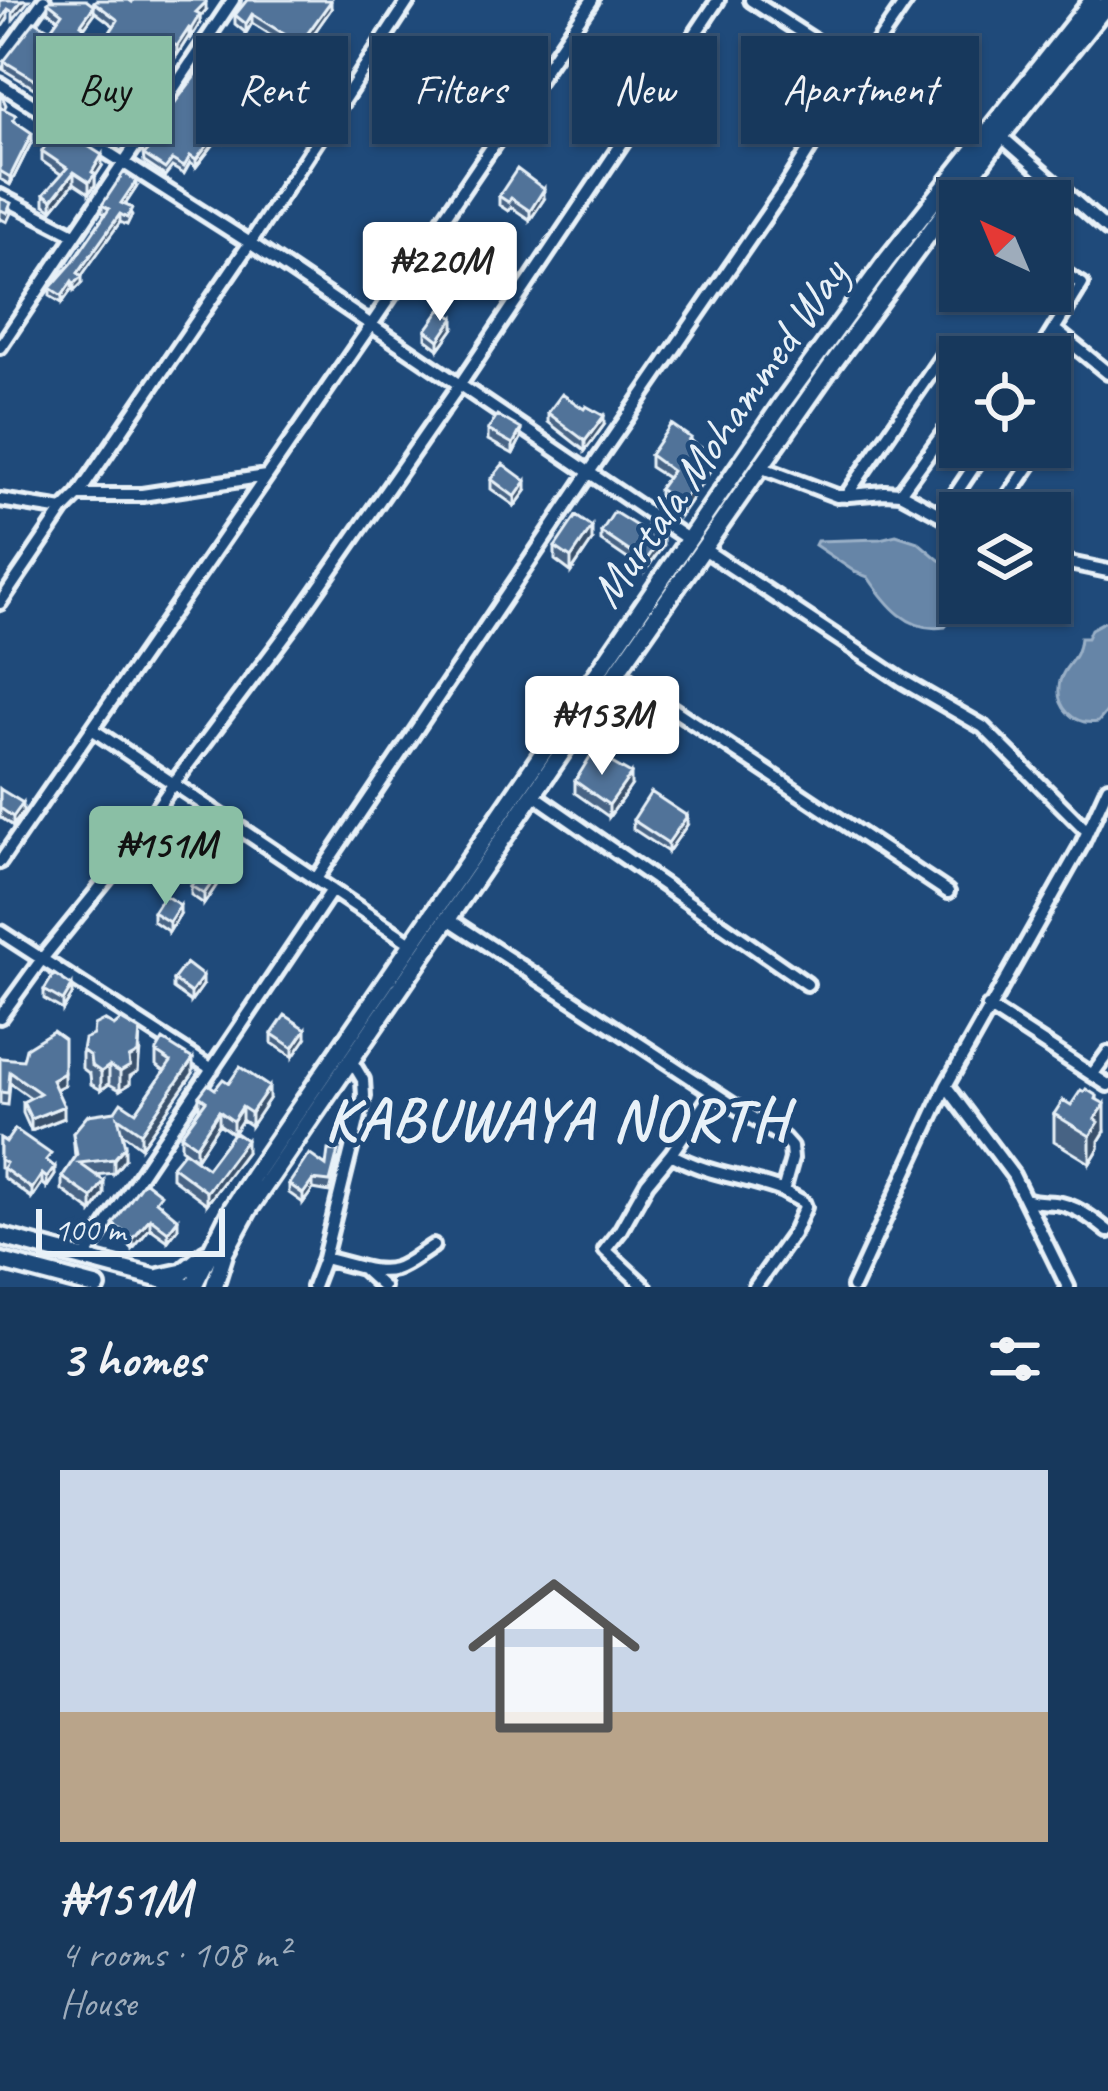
<!DOCTYPE html>
<html lang="en">
<head>
<meta charset="utf-8">
<style>
	body { margin:0; font-family:Caveat,sans-serif; background:#203f62; color:#f1f3f6; height:100vh; display:flex; flex-direction:column; font-size:45px; white-space:nowrap }
	* { box-sizing:border-box; margin:0 }
	p { font-size:39px; color:#9eacbb }
	.icon { flex:none; width:66px; height:66px; fill:none; stroke:currentColor; stroke-width:2; stroke-linecap:round; stroke-linejoin:round }
	.map { position:relative; height:1287px; overflow:hidden }
	.sheet { display:flex; flex-direction:column; background:#17385c; flex:1 }
	.sheet>* { flex:none }
	.banner { position:absolute; left:36px; top:36px; width:1038px; height:108px; display:flex; gap:24px }
	.needle { width:78px; rotate:316deg }
	.fabs { position:absolute; left:939px; top:180px; display:grid; gap:24px }
	.fabs a { display:grid; place-items:center; width:132px; height:132px; border-radius:0px; background:#17385c; box-shadow:0 3px 9px #0004,0 0 0 3px #365272; font-size:60px }
	.scale { position:absolute; left:36px; bottom:30px; width:189px; box-sizing:border-box; padding-left:12px; border:6px solid #e8f1f8; border-top:0; font-size:33px; line-height:42px; white-space:nowrap; color:#e8f1f8; -webkit-text-stroke:9px #1f4a7a; paint-order:stroke }
	.price { position:absolute; translate:-50% -102px; padding:0 27px; border-radius:12px; background:#fff; color:#222; font-size:39px; line-height:78px; filter:drop-shadow(0 3px 6px #0008) }
	.price::after { content:''; position:absolute; left:50%; top:72px; width:36px; height:27px; margin-left:-18px; background:inherit; clip-path:polygon(0 0,100% 0,50% 100%) }
	.price.on { background:#8abfa5; color:#111 }
	ul { padding:0; list-style:none }
	li { display:grid; align-content:center; gap:24px; height:636px; padding:0 60px }
	li+li { border-top:3px solid #365272 }
	li span { display:grid; place-items:center; height:372px; border-radius:0px; color:#555 }
	li>.icon { margin-inline-start:auto }
	span .icon { width:216px; height:216px; fill:#fffc; stroke-width:1 }
	li b { font-size:51px }
	h2 { display:flex; justify-content:space-between; align-items:center; height:144px; padding:0 60px; font-size:51px }
	.chip { padding:0 42px; border-radius:0px; background:#17385c; box-shadow:0 3px 9px #0004,0 0 0 3px #365272; font-size:42px; line-height:108px }
	.chip.on { background:#8abfa5; color:#111 }
	.map>svg:first-child { display:block }
</style>
</head>
<body>
<div class="map">
<svg width="1108" height="1287" viewBox="0 0 1108 1287">
	<rect width="100%" height="100%" fill="#1f4a7a"/>
	<filter id="ink" filterUnits="userSpaceOnUse"><feTurbulence type="fractalNoise" baseFrequency=".00833" numOctaves="2"/><feDisplacementMap in="SourceGraphic" scale="24" xChannelSelector="R" yChannelSelector="G"/><feConvolveMatrix kernelMatrix="1 2 1 2 8 2 1 2 1" color-interpolation-filters="sRGB"/></filter>
	<g filter="url(#ink)">
		<path fill="#6685a7" stroke="#9ab0c7" stroke-width="3" d="M896,535L918,542L939,560L960,568V603H963L945,627C908,633 886,604 868,577L855,572L815,545L817,541L880,539Z
			M1104,622H1108V710L1098,722C1074,726 1054,707 1060,681C1065,663 1078,662 1080,638H1087L1091,629Z"/>
		<g fill="none" stroke-linecap="round" stroke-linejoin="round">
			<defs>
				<path id="street" d="M751,0L976,145
					M0,61L44,0
					M0,84L250,243L689,540
					M1001,136L1108,230
					M0,196L74,234
					M1055,330L1108,373
					M0,347L233,0
					M1037,357L1082,284L1050,265
					M760,467L837,496L885,492L900,493L960,525
					M900,493L960,410
					M78,495H142L266,476
					M846,496L949,346
					M0,500L63,510
					M997,513L1042,447
					M942,514L987,447
					M704,549L903,681L983,727L1087,831
					M1050,559L1108,571
					M0,603L63,510L78,495L112,445L250,243L409,0
					M617,672L948,892
					M92,729L412,944
					M534,795L807,984
					M0,862L371,325L592,0
					M316,879L590,471L785,188L859,70L907,0
					M450,920L783,1138L791,1147L792,1159L783,1191L803,1202L805,1207L793,1234L755,1287
					M0,932L212,1069
					M988,1007L1108,1085
					M0,1017L42,959L107,879L174,783L295,622L459,386L718,0
					M1092,1075L1108,1053
					M946,1086L1013,1175L1068,1287
					M671,1154C708,1175 744,1176 783,1191
					M1025,1199C1036,1203 1043,1202 1055,1203C1075,1205 1093,1219 1108,1231
					M85,1257L332,890
					M324,1258L362,1268L383,1287
					M362,1268C397,1277 405,1264 433,1246
					M313,1287L324,1258L364,1096L363,1080L351,1060
					M645,1287L605,1250L620,1231L647,1183L671,1154L713,1092
					M853,1287L946,1086L1081,846L1108,787"/>
				<path id="secondary" d="M0,1236L189,1287
					M0,1261L97,1287
					M160,1277L183,1272L206,1253
					M193,1287L232,1209L253,1176L781,405L886,261L1093,0
					M214,1287L225,1252L248,1210L617,672L831,366L1001,136L1108,3"/>
			</defs>
			<use href="#street" stroke="#e8f1f8" stroke-width="20"/>
			<use href="#secondary" stroke="#e8f1f8" stroke-width="24"/>
			<use href="#street" stroke="#1f4a7a" stroke-width="10"/>
			<use href="#secondary" stroke="#1f4a7a" stroke-width="15"/>
		</g>
		<path fill="#466384" stroke="#e8f1f8" stroke-width="3" fill-rule="evenodd" d="M48,2L94,6V2H132L206,10L200,17V23L191,38L189,36L177,55L173,52L164,66L157,61L150,73L153,83L150,92L118,139L66,105V97L77,80L57,69L42,93L4,70V61L50,30L58,19L48,11ZM94,11L114,26L93,58L75,48L84,34V28L94,14Z
			M331,9L300,53L252,23L246,33L235,24V15Z
			M225,50L252,62L291,69L276,91L265,84L226,141L220,136L196,167L190,163L184,174L172,167L165,176L144,162L142,146L207,59L206,51Z
			M0,92L6,105L4,109L32,141L10,185L0,179Z
			M42,151L102,166L95,177V185L89,193L74,183L52,210L44,204V194L62,175L42,161Z
			M136,188L125,205L132,215L127,225L120,222L81,276L82,283L74,291L72,289L62,303L50,296V288L72,263L105,214L102,212V205Z
			M499,196L544,199L530,220L511,207L508,211L499,205Z
			M0,198L11,213L7,222L1,219L0,221Z
			M454,328L439,349L426,339V330Z
			M548,413L604,425L585,451L548,422Z
			M488,430L521,438L513,454L488,440Z
			M691,441L713,467L680,516L659,500V489L667,478L650,467V455Z
			M491,479L526,491L515,506L491,489Z
			M601,532L663,546L645,571L601,541Z
			M592,541L571,572L555,560V547Z
			M575,781L631,786L609,817L575,793Z
			M0,789L23,812L13,826L0,817Z
			M633,820L687,825L668,852L633,829Z
			M191,886H216L204,904L191,895Z
			M153,912L180,914L169,932L153,921Z
			M173,980L203,985L191,1002L173,989Z
			M44,990L72,995L63,1010L44,999Z
			M272,1034L306,1038L293,1057L272,1043Z
			M82,1050H140L138,1071L130,1076V1084L120,1090L109,1084L101,1090L91,1084L90,1074L82,1068Z
			M156,1052L193,1073L141,1147L122,1133L125,1159L114,1173L95,1175L104,1194L92,1212L62,1190V1177L75,1157L73,1133L136,1112L164,1071L156,1065Z
			M0,1058L64,1085L56,1089L64,1118L31,1131L23,1113V1102L31,1098L10,1083L8,1105L0,1104Z
			M229,1083L269,1099L251,1126L242,1120L234,1132L246,1152L207,1204L172,1178V1166L207,1168L233,1134L219,1124L196,1159L181,1148V1135L199,1109V1096Z
			M1097,1099L1105,1131L1099,1141V1148L1090,1163L1054,1141V1114L1071,1105Z
			M0,1138L50,1163L55,1175L47,1187L42,1183L32,1198L3,1177V1169L0,1168Z
			M338,1160L330,1192L313,1189L303,1203L289,1193V1184Z
			M161,1204L178,1228L168,1241L150,1228L133,1249L113,1233V1224Z"/>
		<path fill="#39506b" stroke="#e8f1f8" stroke-width="3" d="M22,0H29L13,20V12Z
			M331,1V9L300,53V44Z
			M206,2V10L200,17V23L191,38V29L196,12Z
			M94,6V14L84,28V34L72,55V46L81,24Z
			M8,9V18L0,30V37V22Z
			M252,14V23L246,33V24Z
			M189,28V36L177,55V46Z
			M173,44V52L164,66V57Z
			M157,53V61L146,79V70Z
			M57,60V69L42,93V84Z
			M291,62V69L276,91V84Z
			M153,74V83L150,92L118,139V130Z
			M265,77V84L226,141V134Z
			M220,129V136L196,167V160Z
			M32,133V141L10,185V177Z
			M102,155V166L95,177V185L89,193V182L92,172Z
			M74,172V183L52,210V200Z
			M136,181V188L121,210V203Z
			M544,189V199L530,220V211Z
			M120,214V222L80,278L82,276V283L74,291V284L78,273Z
			M72,281V289L62,303V296Z
			M454,318V328L439,349V340Z
			M604,416V425L585,451V441Z
			M521,429V438L513,454V444Z
			M713,455V467L680,516V504Z
			M526,481V491L515,506V497Z
			M592,527V541L571,572V558Z
			M663,536V546L645,571V562Z
			M631,774V786L609,817V805Z
			M23,803V812L13,826V817Z
			M687,816V825L668,852V843Z
			M216,877V886L204,904V894Z
			M180,905V914L169,932V922Z
			M203,976V985L191,1002V993Z
			M72,986V995L63,1010V1001Z
			M306,1029V1038L293,1057V1048Z
			M140,1031L138,1071L130,1076V1084L120,1090V1072L129,1058Z
			M193,1059V1073L141,1147V1133Z
			M109,1066V1084L101,1090V1072Z
			M64,1073V1085L52,1091V1080Z
			M269,1087V1099L251,1126V1113Z
			M1097,1096V1116L1105,1104V1131L1099,1141V1148L1090,1163V1136Z
			M64,1106V1118L31,1131V1119Z
			M242,1107V1120L233,1134V1121Z
			M219,1111V1124L196,1159V1146Z
			M246,1140V1152L207,1204V1192Z
			M125,1146V1159L114,1173V1159Z
			M55,1167V1175L47,1187V1178Z
			M42,1174V1183L32,1198V1189Z
			M313,1180V1189L303,1203V1194Z
			M104,1181V1194L92,1212V1198Z
			M150,1218V1228L133,1249V1239Z
			M178,1219V1228L168,1241V1232Z"/>
		<path fill="#517399" stroke="#e8f1f8" stroke-width="3" d="M0,0H22L13,12L8,9L0,22Z
			M50,0H86L94,6L81,24L84,26L72,46L93,58L118,20L94,2L96,0H129L132,2L133,0H204L206,2L196,12L200,14L191,29L189,28L177,46L173,44L164,57L157,53L146,70L153,74L150,84L118,130L66,97L82,74L57,60L42,84L4,61L35,21L50,30L62,13L48,2Z
			M247,0H330L331,1L300,44L252,14L246,24L235,15Z
			M213,41L225,50L228,46L252,62L267,44L291,62L276,84L265,77L226,134L220,129L196,160L190,156L184,167L172,160L165,169L144,155L148,150L142,146L211,55L206,51Z
			M0,107L16,115L13,120L32,133L10,177L0,171Z
			M58,127L102,155L92,172L95,174L89,182L74,172L52,200L44,194L67,168L42,151Z
			M517,169L544,189L530,211L511,198L508,202L499,196Z
			M124,172L136,181L121,203L132,208L127,218L120,214L78,273L82,276L74,284L72,281L62,296L50,288L72,263L109,209L102,205Z
			M0,198L11,203L7,213L1,210L0,212Z
			M441,309L454,318L439,340L426,330Z
			M562,394L584,409L586,406L604,416L585,441L548,413Z
			M497,415L521,429L513,444L488,430Z
			M671,424L691,438L689,440L713,455L680,504L659,489L672,471L650,455Z
			M503,464L526,481L515,497L491,479Z
			M614,512L643,530L647,526L663,536L645,562L601,532Z
			M576,516L592,527L571,558L555,547Z
			M593,752L631,774L609,805L575,781Z
			M0,789L23,803L13,817L0,808Z
			M651,792L687,816L668,843L633,820Z
			M202,868L216,877L204,894L191,886Z
			M164,895L180,905L169,922L153,912Z
			M186,963L203,976L191,993L173,980Z
			M54,974L72,986L63,1001L44,990Z
			M285,1015L306,1029L293,1048L272,1034Z
			M104,1020L114,1026L121,1020L140,1031L138,1053L129,1058L130,1066L120,1072L109,1066L101,1072L91,1065L90,1056L82,1050L84,1039L93,1035L94,1025Z
			M53,1031L64,1039V1073L52,1080L64,1106L31,1119L23,1102L40,1093L10,1072L8,1093L0,1092V1058L23,1060L26,1048Z
			M163,1040L193,1059L141,1133L118,1117L125,1146L114,1159L79,1163L104,1181L92,1198L62,1177L77,1155L73,1133L88,1115L115,1111L121,1102L136,1112L171,1062L156,1052Z
			M240,1067L269,1087L251,1113L242,1107L233,1121L219,1111L196,1146L181,1135L206,1101L199,1096L208,1084L215,1089L223,1079L229,1083Z
			M1086,1089L1097,1096L1096,1099L1105,1104L1095,1119L1099,1122L1090,1136L1054,1114L1063,1100L1071,1105L1081,1090L1084,1092Z
			M15,1129L51,1154L46,1160L55,1167L47,1178L42,1174L32,1189L3,1168L6,1163L0,1159V1138L6,1142Z
			M234,1132L246,1140L207,1192L172,1166L184,1151L207,1168Z
			M328,1150L338,1151L330,1182L313,1180L303,1194L289,1184L309,1154L326,1166Z
			M144,1181L161,1194L156,1201L178,1219L168,1232L150,1218L133,1239L113,1224Z"/>
	</g>
	<g text-anchor="middle" dominant-baseline="central" stroke-width="9" stroke-linejoin="round" paint-order="stroke">
		<g font-size="48" fill="#e8f1f8" stroke="#1f4a7a">
			<text transform="translate(718 433) rotate(-55)">Murtala Mohammed Way</text>
		</g>
		<g font-size="60" font-weight="bold" letter-spacing="3" fill="#e8f1f8" stroke="#1f4a7a">
			<text x="557" y="1119">KABUWAYA NORTH</text>
		</g>
	</g>
</svg>
<div class="fabs">
<a><svg class="needle" viewBox="-14 -14 28 28"><path d="M0-13l5 13h-10z" fill="#e53935"/><path d="M0 13l5-13h-10z" fill="#9eacbb"/></svg></a>
<a><svg class="icon" aria-label="locate" viewBox="0 0 24 24"><circle cx="12" cy="12" r="6"/><path d="M12 2v4M12 18v4M2 12h4M18 12h4"/></svg></a>
<a><svg class="icon" aria-label="layers" viewBox="0 0 24 24"><path d="M12 4l9 5-9 5-9-5zM3 14l9 5 9-5"/></svg></a>
</div>
<div class="scale">100 m</div>
<b class="price" style="left:440px;top:324px">₦220M</b>
<b class="price" style="left:602px;top:778px">₦153M</b>
<b class="price on" style="left:166px;top:908px">₦151M</b>
<div class="banner">
<a class="chip on">Buy</a>
<a class="chip">Rent</a>
<a class="chip">Filters</a>
<a class="chip">New</a>
<a class="chip">Apartment</a>
</div>
</div>
<section class="sheet">
<h2>3 homes<svg class="icon" aria-label="filters" viewBox="0 0 24 24"><path d="M4 7h16M4 17h16"/><circle cx="9" cy="7" r="2"/><circle cx="15" cy="17" r="2"/></svg></h2>
<ul>
<li><span style="background:linear-gradient(#c9d6e8 65%,#b9a48a 0)"><svg class="icon" aria-label="home" viewBox="0 0 24 24"><path d="M3 11l9-7 9 7M6 9v11h12V9"/></svg></span><div><b>₦151M</b><p>4 rooms · 108 m²</p><p>House</p></div></li>
</ul>
</section>
</body>
</html>
